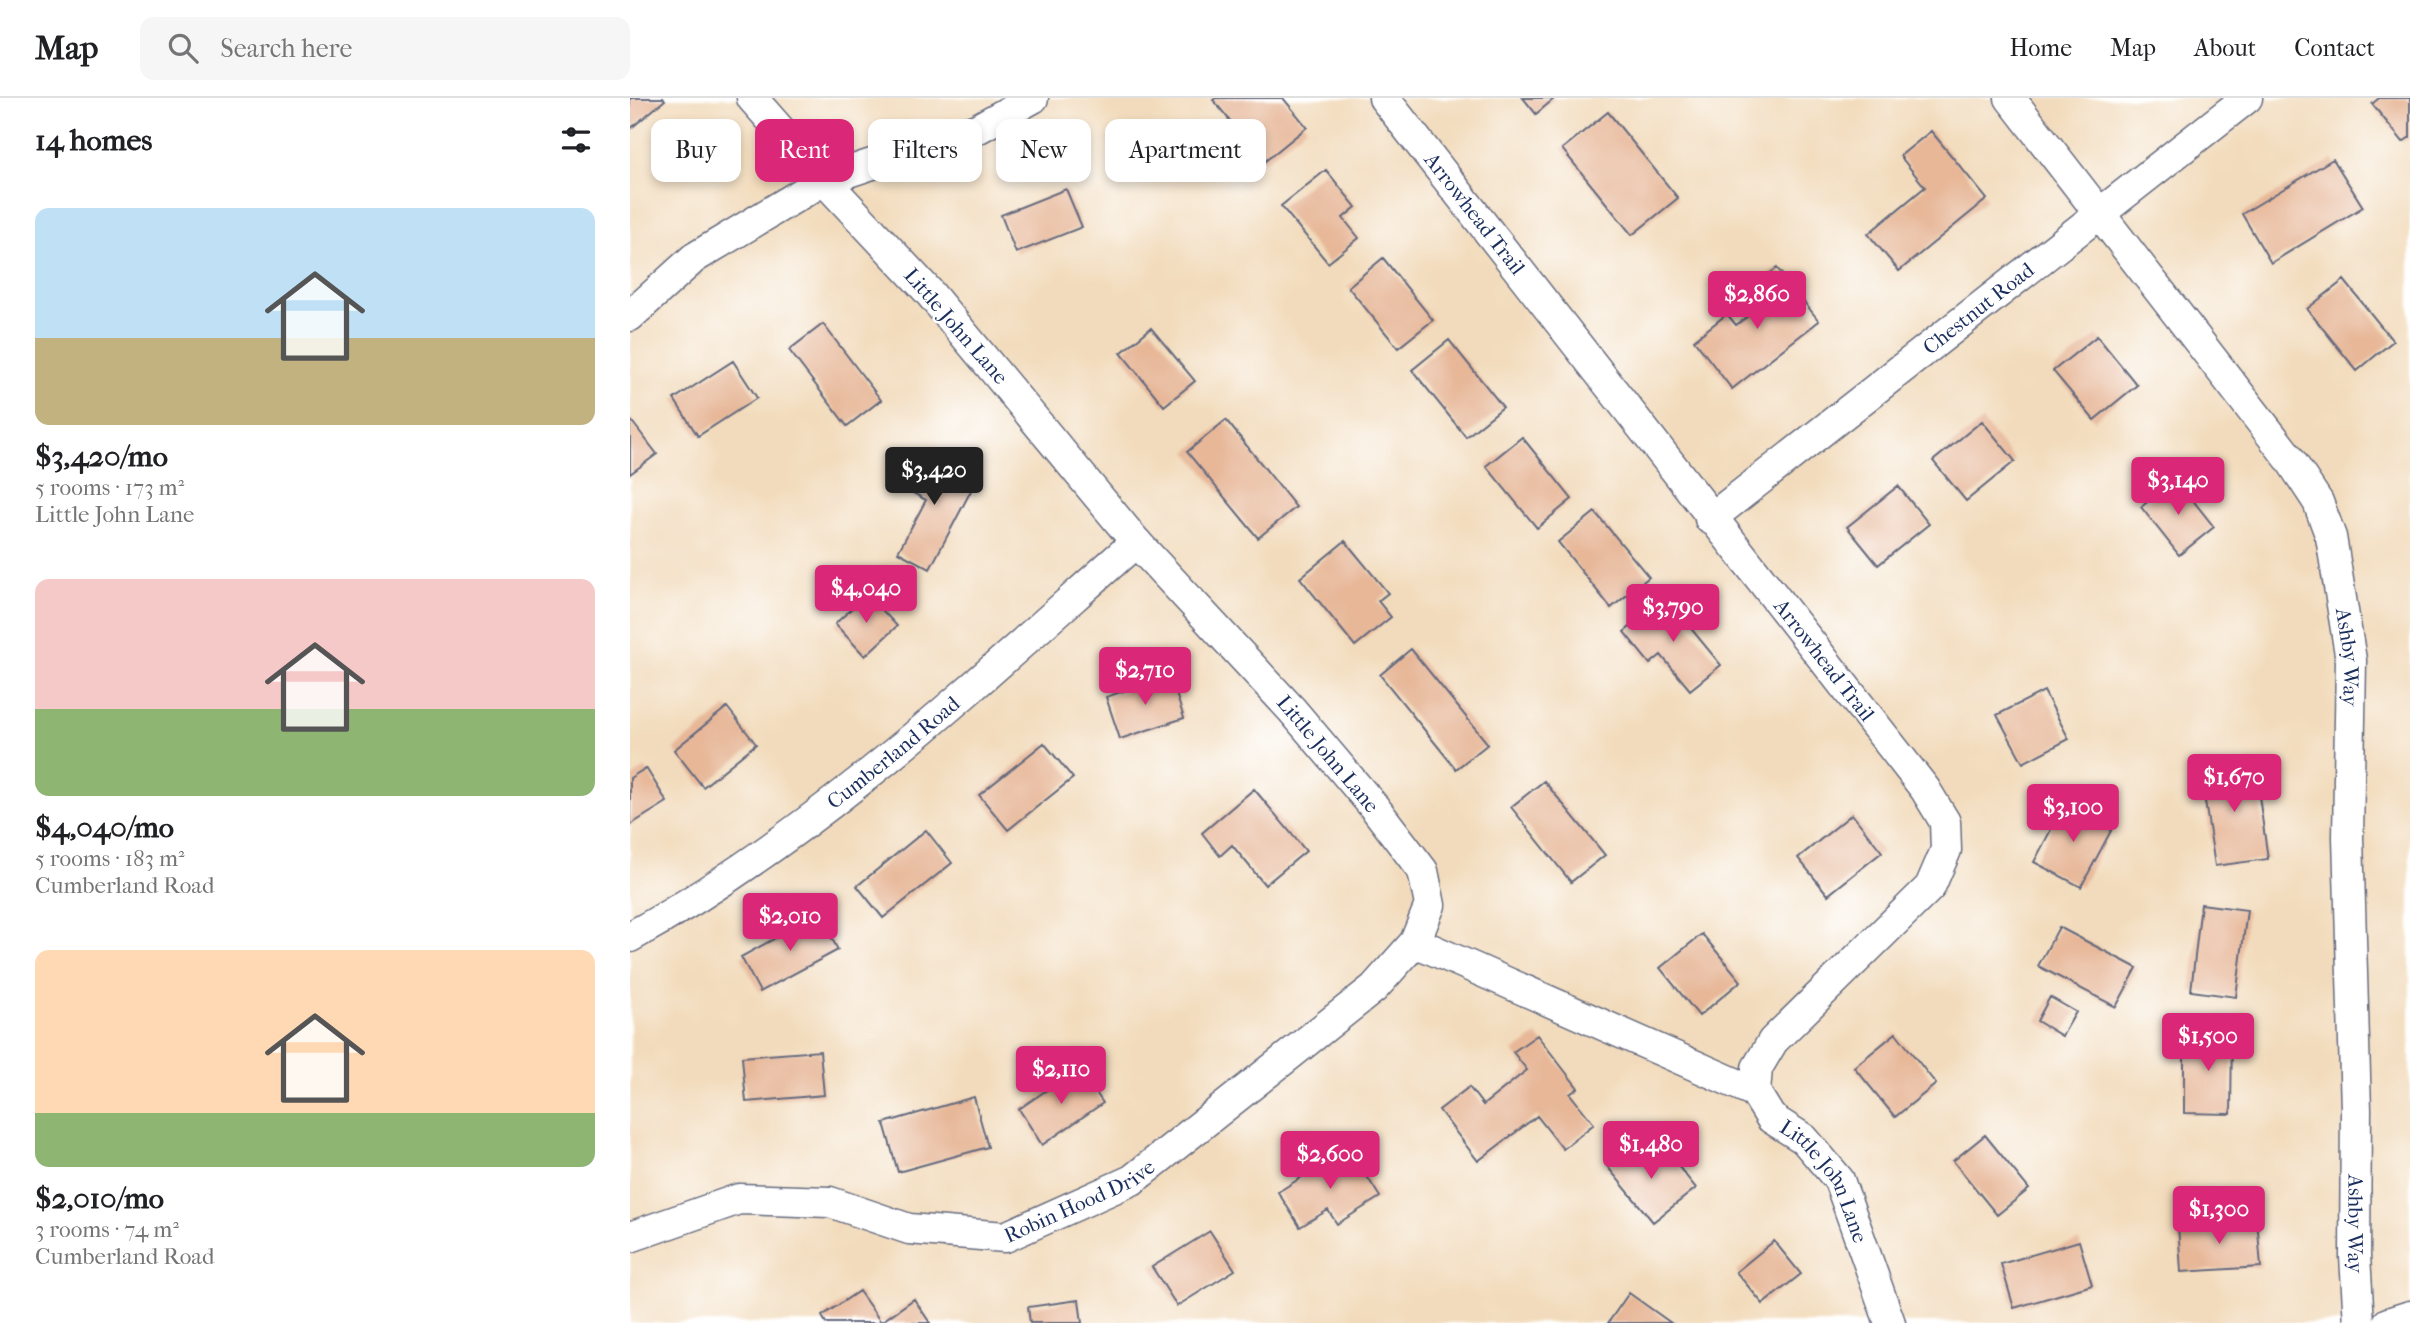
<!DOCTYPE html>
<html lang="en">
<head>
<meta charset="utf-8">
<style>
	body { margin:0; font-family:"IM FELL French Canon",serif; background:#f6f6f6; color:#202124; height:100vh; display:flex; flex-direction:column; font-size:26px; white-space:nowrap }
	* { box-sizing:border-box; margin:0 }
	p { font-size:23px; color:#757577 }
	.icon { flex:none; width:38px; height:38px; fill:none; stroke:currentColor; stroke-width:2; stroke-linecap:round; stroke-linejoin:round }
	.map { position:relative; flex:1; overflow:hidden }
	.side { display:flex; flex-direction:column; background:#fff; width:630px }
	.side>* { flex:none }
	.banner { position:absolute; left:21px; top:21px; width:665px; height:63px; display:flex; gap:14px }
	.price { position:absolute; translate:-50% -60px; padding:0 16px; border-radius:7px; background:#db2777; color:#fff; font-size:23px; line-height:46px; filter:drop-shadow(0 2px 4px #0008) }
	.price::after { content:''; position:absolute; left:50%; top:42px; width:21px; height:16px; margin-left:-10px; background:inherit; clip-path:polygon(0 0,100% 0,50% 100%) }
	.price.active { background:#222; color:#fff }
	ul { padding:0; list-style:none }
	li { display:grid; align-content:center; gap:14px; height:371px; padding:0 35px }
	li span { display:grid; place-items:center; height:217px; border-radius:14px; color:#555 }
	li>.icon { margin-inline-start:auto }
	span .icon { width:126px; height:126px; fill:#fffc; stroke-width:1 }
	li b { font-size:30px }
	h2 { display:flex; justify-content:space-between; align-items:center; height:84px; padding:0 35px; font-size:30px }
	.tag { padding:0 24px; border-radius:14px; background:#fff; box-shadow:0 4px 10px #0003; font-size:24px; line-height:63px }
	.tag.active { background:#db2777; color:#fff }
	header { display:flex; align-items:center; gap:42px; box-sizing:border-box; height:98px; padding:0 35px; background:#fff; border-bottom:2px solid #e0e0e0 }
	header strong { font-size:33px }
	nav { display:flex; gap:38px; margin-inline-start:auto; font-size:24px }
	.search { width:490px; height:63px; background:#f6f6f6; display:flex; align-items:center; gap:18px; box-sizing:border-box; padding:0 24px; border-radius:14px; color:#757577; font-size:26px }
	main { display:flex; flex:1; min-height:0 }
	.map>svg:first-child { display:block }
</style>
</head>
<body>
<header>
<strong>Map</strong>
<div class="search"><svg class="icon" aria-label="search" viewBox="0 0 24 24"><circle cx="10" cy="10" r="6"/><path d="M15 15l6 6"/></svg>Search here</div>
<nav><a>Home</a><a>Map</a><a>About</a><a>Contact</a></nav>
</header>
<main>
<section class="side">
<h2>14 homes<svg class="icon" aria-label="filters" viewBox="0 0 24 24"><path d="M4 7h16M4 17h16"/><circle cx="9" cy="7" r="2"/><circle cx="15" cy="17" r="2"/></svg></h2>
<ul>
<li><span style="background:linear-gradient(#bfe0f5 60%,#c2b280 0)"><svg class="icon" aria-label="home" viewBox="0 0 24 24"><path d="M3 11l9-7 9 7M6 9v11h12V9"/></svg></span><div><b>$3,420/mo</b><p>5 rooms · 173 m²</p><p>Little John Lane</p></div></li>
<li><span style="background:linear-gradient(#f6c9c9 60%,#8fb573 0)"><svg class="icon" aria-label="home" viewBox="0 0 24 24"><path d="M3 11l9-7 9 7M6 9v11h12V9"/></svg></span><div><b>$4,040/mo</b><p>5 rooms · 183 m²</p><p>Cumberland Road</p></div></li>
<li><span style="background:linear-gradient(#ffd9b3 75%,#8fb573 0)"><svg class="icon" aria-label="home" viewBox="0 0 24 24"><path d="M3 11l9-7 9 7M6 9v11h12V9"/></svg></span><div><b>$2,010/mo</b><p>3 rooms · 74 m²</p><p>Cumberland Road</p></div></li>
</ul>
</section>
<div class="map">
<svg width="1780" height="1225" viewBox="0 0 1780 1225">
	<rect width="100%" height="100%" fill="#fff"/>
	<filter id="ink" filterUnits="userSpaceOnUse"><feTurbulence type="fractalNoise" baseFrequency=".0143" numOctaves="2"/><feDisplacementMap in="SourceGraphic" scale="14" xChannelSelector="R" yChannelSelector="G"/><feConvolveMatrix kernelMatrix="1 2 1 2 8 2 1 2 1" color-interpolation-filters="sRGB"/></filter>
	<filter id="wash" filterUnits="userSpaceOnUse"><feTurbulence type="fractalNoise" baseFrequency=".00686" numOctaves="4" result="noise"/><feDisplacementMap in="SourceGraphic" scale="28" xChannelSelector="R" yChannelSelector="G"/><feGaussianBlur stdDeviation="1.57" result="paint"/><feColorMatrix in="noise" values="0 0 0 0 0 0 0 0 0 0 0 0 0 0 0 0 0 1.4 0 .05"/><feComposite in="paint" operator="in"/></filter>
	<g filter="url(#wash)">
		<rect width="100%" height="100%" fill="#f2dbbc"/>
		<g id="blocks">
			<path fill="#e7b798" d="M0,0H33L35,2L0,31Z
				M586,0H653L677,29L634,64L583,2Z
				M893,0H925L906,16Z
				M1749,0H1780V39L1773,44L1742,6Z
				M978,14L1048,100L1002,137L932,51Z
				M1301,33L1357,101L1269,173L1238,136L1295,89L1270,58Z
				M1703,61L1733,109L1641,165L1612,116Z
				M696,72L726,109L713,120L729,140L698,165L651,108Z
				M436,91L452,129L386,155L371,117Z
				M753,160L803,222L768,250L718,189Z
				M1147,170L1189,223L1102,291L1064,242L1097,216L1106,227L1131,208L1119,192Z
				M1714,182L1763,243L1727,273L1677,211Z
				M193,226L251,302L217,328L159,252Z
				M521,230L565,283L534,308L491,255Z
				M1467,238L1507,287L1464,322L1423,273Z
				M819,242L873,309L836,339L782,272Z
				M103,263L127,300L68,338L44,301Z
				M0,321L27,356L0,376Z
				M596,322L666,409L628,440L557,354Z
				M1352,323L1385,363L1336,403L1303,363Z
				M892,339L942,401L907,430L856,368Z
				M290,354L346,383L300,471L268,454L296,402L272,389Z
				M1546,381L1584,429L1549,457L1511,409Z
				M1268,388L1299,426L1248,467L1217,429Z
				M965,414L1019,479L981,510L928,444Z
				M715,443L758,495L748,503L761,519L725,548L670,480Z
				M237,496L267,528L235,558L205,526Z
				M1036,500L1091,567L1060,592L1031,557L1020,566L994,534Z
				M781,551L858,646L826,671L750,577Z
				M540,577L554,620L490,641L476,599Z
				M1414,593L1439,641L1393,665L1367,617Z
				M97,609L126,646L73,689L44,652Z
				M414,645L443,680L378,732L349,697Z
				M1624,663L1638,761L1585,768L1570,671Z
				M16,670L37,704L0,727V680Z
				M914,683L975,757L941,784L881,709Z
				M624,691L676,753L635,787L602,747L590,758L572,735Z
				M1436,703L1483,729L1451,789L1404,764Z
				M1222,716L1252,754L1198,797L1168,760Z
				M296,732L322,765L253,820L227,788Z
				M1571,806L1617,812L1606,899L1561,893Z
				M189,816L208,852L130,894L111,859Z
				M1429,829L1507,870L1486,909L1408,868Z
				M1072,836L1111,883L1069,918L1030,870Z
				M1420,899L1446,914L1432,938L1407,923Z
				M1266,935L1306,986L1265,1019L1224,969Z
				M1554,935H1602L1601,1016L1554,1015Z
				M907,937L948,990L940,996L964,1026L933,1051L907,1018L848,1063L809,1012L839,989L853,1007L897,972L883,954Z
				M190,953L194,997L116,1004L112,959Z
				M449,970L473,1005L412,1047L389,1011Z
				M344,999L358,1049L268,1074L254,1025Z
				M1355,1037L1399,1091L1367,1117L1323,1063Z
				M1003,1045L1020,1066L1036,1053L1066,1090L1023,1124L976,1067Z
				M719,1050L750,1099L707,1126L698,1112L670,1129L648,1094Z
				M1627,1121L1631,1169L1551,1174L1548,1126Z
				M580,1133L605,1172L547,1208L522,1169Z
				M1144,1143L1171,1176L1133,1206L1106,1174Z
				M1449,1143L1462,1187L1384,1210L1371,1166Z
				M229,1193L251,1224L284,1201L300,1225H196L192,1218Z
				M999,1195L1041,1225H978Z
				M449,1202L452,1225H400L398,1209Z"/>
		</g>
	</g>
	<g filter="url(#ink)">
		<use href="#blocks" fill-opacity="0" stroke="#666b7f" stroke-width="2"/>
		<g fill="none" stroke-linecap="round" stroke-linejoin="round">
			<defs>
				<g id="street">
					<path id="s1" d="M754,0L1295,691L1315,724L1316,752L1300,789L1143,943L1127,970L1125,994"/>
					<path id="s2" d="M1380,0L1659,360L1688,404L1701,439L1721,562L1718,739L1726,1012L1725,1158L1729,1225"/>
					<path d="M0,218L64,160L194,82L347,31L403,0"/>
					<path id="s3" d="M1080,421L1617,0"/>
					<path id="s4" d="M0,839C188,736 346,585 506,444"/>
					<path id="s5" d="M785,844L1125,994L1141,1020L1174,1041L1209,1082L1260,1225"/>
					<path id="s6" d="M0,1139L109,1101L200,1104L279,1131L375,1139L502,1082L744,890L785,844L800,807L793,773L745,710L662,612L506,444L298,193L194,82L122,0"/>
					<path d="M1758,1225L1780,1218"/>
				</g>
			</defs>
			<use href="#street" stroke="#666b7f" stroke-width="33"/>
			<use href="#street" stroke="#fff" stroke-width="30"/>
		</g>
	</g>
	<g text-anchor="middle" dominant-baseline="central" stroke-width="5" stroke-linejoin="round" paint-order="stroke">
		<g font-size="21" fill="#1b2f5e" stroke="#fff">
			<text stroke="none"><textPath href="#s1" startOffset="147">Arrowhead Trail</textPath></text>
			<text stroke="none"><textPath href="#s3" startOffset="341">Chestnut Road</textPath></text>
			<text transform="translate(326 228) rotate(49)">Little John Lane</text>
			<text stroke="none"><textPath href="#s2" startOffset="667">Ashby Way</textPath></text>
			<text stroke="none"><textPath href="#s1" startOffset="714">Arrowhead Trail</textPath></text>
			<text stroke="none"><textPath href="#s4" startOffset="322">Cumberland Road</textPath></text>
			<text transform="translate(698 656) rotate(50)">Little John Lane</text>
			<text stroke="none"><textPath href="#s5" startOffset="488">Little John Lane</textPath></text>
			<text stroke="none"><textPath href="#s6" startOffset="469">Robin Hood Drive</textPath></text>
			<text stroke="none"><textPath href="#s2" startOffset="1234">Ashby Way</textPath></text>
		</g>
	</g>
</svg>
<b class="price" style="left:1127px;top:233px">$2,860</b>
<b class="price active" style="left:304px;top:409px">$3,420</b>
<b class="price" style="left:1548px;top:419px">$3,140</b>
<b class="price" style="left:236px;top:527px">$4,040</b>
<b class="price" style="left:1043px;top:546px">$3,790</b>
<b class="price" style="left:515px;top:609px">$2,710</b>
<b class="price" style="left:1604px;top:716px">$1,670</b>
<b class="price" style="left:1443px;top:746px">$3,100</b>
<b class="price" style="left:160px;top:855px">$2,010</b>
<b class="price" style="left:1578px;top:975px">$1,500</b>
<b class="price" style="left:431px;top:1008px">$2,110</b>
<b class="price" style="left:1021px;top:1083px">$1,480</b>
<b class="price" style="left:700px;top:1093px">$2,600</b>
<b class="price" style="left:1589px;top:1148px">$1,300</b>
<div class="banner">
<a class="tag">Buy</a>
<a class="tag active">Rent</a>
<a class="tag">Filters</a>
<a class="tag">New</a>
<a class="tag">Apartment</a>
</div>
</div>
</main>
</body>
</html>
